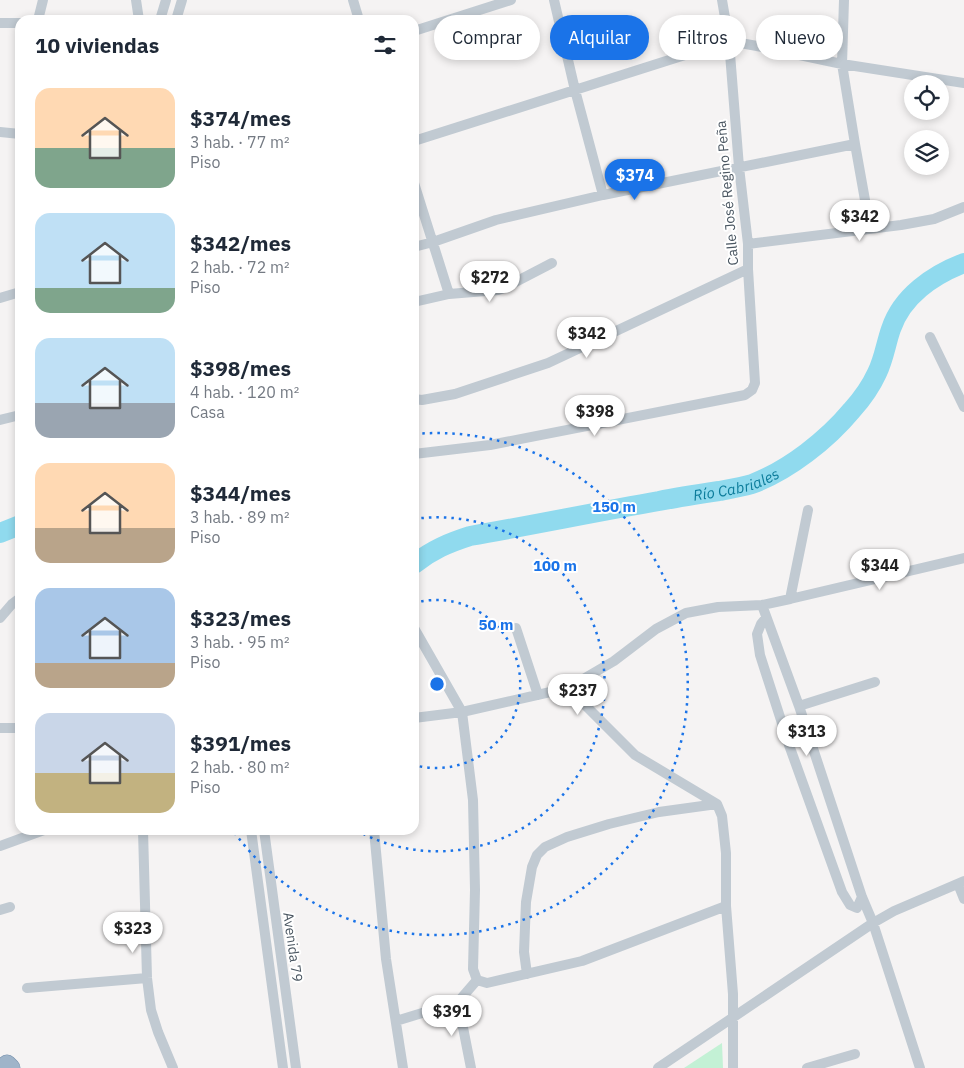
<!DOCTYPE html>
<html lang="es">
<head>
<meta charset="utf-8">
<style>
	body { margin:0; font-family:"IBM Plex Sans",sans-serif; background:#f6f6f7; color:#1f2937; height:100vh; display:flex; flex-direction:column; font-size:19px; white-space:nowrap }
	* { box-sizing:border-box; margin:0 }
	p { font-size:16px; color:#747a83 }
	.icon { flex:none; width:28px; height:28px; fill:none; stroke:currentColor; stroke-width:2; stroke-linecap:round; stroke-linejoin:round }
	.map { position:relative; flex:1; overflow:hidden }
	.sheet { position:absolute; left:15px; top:15px; width:404px; height:820px; display:flex; flex-direction:column; background:#fff; border-radius:15px; box-shadow:0 2px 8px #0003 }
	.sheet>* { flex:none }
	.banner { position:absolute; left:434px; top:15px; width:455px; height:45px; display:flex; gap:10px }
	.buttons { position:absolute; left:904px; top:75px; display:grid; gap:10px }
	.buttons a { display:grid; place-items:center; width:45px; height:45px; border-radius:50%; background:#fff; box-shadow:0 2px 8px #0003; font-size:25px }
	.price { position:absolute; translate:-50% -42px; padding:0 11px; border-radius:18px; background:#fff; color:#222; font-size:16px; line-height:32px; filter:drop-shadow(0 1px 2px #0008) }
	.price::after { content:''; position:absolute; left:50%; top:30px; width:15px; height:11px; margin-left:-8px; background:inherit; clip-path:polygon(0 0,100% 0,50% 100%) }
	.price.current { background:#1a73e8; color:#fff }
	ul { padding:0; list-style:none }
	li { display:flex; align-items:center; gap:15px; height:125px; padding:0 20px }
	li span { display:grid; place-items:center; flex:none; width:140px; height:100px; border-radius:15px; color:#555 }
	li>.icon { margin-inline-start:auto }
	span .icon { width:60px; height:60px; fill:#fffc; stroke-width:1 }
	li b { font-size:21px }
	h2 { display:flex; justify-content:space-between; align-items:center; height:60px; padding:0 20px; font-size:21px }
	.pill { padding:0 18px; border-radius:22px; background:#fff; box-shadow:0 2px 8px #0003; font-size:18px; line-height:45px }
	.pill.current { background:#1a73e8; color:#fff }
	.map>svg:first-child { display:block }
</style>
</head>
<body>
<div class="map">
<svg width="964" height="1068" viewBox="0 0 964 1068">
	<rect width="100%" height="100%" fill="#f5f3f3"/>
	<path fill="#c3f1d5" d="M722,1043L723,1068H684Z"/>
	<g fill="none" stroke-linecap="round" stroke-linejoin="round">
		<g stroke="#90daee" stroke-width="20">
			<path d="M0,533L20,525"/>
			<path id="s1" d="M414,564C432,550 448,543 470,536C533,525 596,512 659,501C679,497 699,494 719,491C730,489 742,487 752,484C789,470 827,440 852,410C862,399 871,386 877,373C884,359 886,343 891,329C902,296 933,275 964,263"/>
		</g>
		<defs>
			<path id="trunk" d="M7,1064L11,1068"/>
		</defs>
		<use href="#trunk" stroke="#7690ad" stroke-width="19"/>
		<path stroke="#c1cad2" stroke-width="10" d="M136,0L139,20
			M353,0L359,20
			M554,0L575,90L603,195
			M844,0L842,64L855,144L870,228
			M38,20L43,0
			M160,20L166,0
			M176,20L182,0
			M0,23H20
			M414,31L511,0
			M0,132L20,134
			M414,141L729,41L757,46L842,64L964,83
			M414,183L449,294
			M748,244L901,225L934,219L964,207
			M414,247L433,242L496,220L603,195L855,144
			M0,298L20,292
			M414,302L449,294L498,290L504,288L552,263
			M930,337L964,407
			M414,399L422,400L455,394L548,363L748,269
			M0,420L20,415
			M414,454L490,445L745,395L752,390L755,383L748,269V244L739,167L729,41L722,0
			M790,599L964,558
			M762,605L799,706L862,897L873,923L920,1068
			M0,618L12,604L20,598
			M766,618L761,624L757,634L760,655L789,745L842,892L850,905L857,908L862,897
			M414,628L462,712L473,800L475,890L473,969L477,980
			M516,628L538,695
			M568,688L614,661L656,629L686,613L718,607L762,605L790,599L808,510
			M799,706L875,682
			M414,718L462,712L568,688L635,755L717,804L722,816L726,853V906L733,994V1068
			M0,728H20
			M143,830L147,978L151,1010L158,1032L173,1068
			M251,830L283,1068
			M264,830L296,1068
			M374,830L386,959L403,1068
			M0,846L44,830
			M958,884L964,899
			M0,910L10,907
			M527,974L524,952L526,902L532,867L537,855L545,847L567,837L609,824L659,812L717,804
			M27,988L147,978
			M458,1002L471,1068
			M396,1021L458,1002L477,980L487,983L582,961L726,906
			M658,1068L873,923L894,911L964,881
			M807,1068L855,1054"/>
		<use href="#trunk" stroke="#9fb4c9" stroke-width="18"/>
	</g>
	<g fill="none" stroke="#1a73e8" stroke-width="2.5" stroke-dasharray="2.5 5">
		<path d="M414 603A84 84 0 1 1 414 765"/>
		<path d="M414 519A167 167 0 1 1 356 830"/>
		<path d="M415 434A251 251 0 1 1 234 832"/>
	</g>
	<g text-anchor="middle" dominant-baseline="central" stroke-width="4" stroke-linejoin="round" paint-order="stroke">
		<g font-size="14" fill="#4a5661" stroke="#fff">
			<text transform="translate(727 193) rotate(-95)">Calle José Regino Peña</text>
			<text transform="translate(293 947) rotate(82)">Avenida 79</text>
		</g>
		<g font-size="15" font-style="italic" fill="#0c7c9b" stroke="#fff">
			<text stroke="none"><textPath href="#s1" startOffset="334">Río Cabriales</textPath></text>
		</g>
	</g>
	<circle cx="437" cy="684" r="8" fill="#1a73e8" stroke="#fff" stroke-width="2.5"/>
	<g font-size="15" text-anchor="middle" font-weight="bold" fill="#1a73e8" stroke="#fff" stroke-width="4" stroke-linejoin="round" paint-order="stroke">
		<text x="614" y="512">150 m</text>
		<text x="555" y="571">100 m</text>
		<text x="496" y="630">50 m</text>
	</g>
</svg>
<div class="buttons">
<a><svg class="icon" aria-label="locate" viewBox="0 0 24 24"><circle cx="12" cy="12" r="6"/><path d="M12 2v4M12 18v4M2 12h4M18 12h4"/></svg></a>
<a><svg class="icon" aria-label="layers" viewBox="0 0 24 24"><path d="M12 4l9 5-9 5-9-5zM3 14l9 5 9-5"/></svg></a>
</div>
<b class="price current" style="left:635px;top:201px">$374</b>
<b class="price" style="left:860px;top:242px">$342</b>
<b class="price" style="left:490px;top:303px">$272</b>
<b class="price" style="left:587px;top:359px">$342</b>
<b class="price" style="left:595px;top:437px">$398</b>
<b class="price" style="left:880px;top:591px">$344</b>
<b class="price" style="left:578px;top:716px">$237</b>
<b class="price" style="left:807px;top:757px">$313</b>
<b class="price" style="left:133px;top:954px">$323</b>
<b class="price" style="left:452px;top:1037px">$391</b>
<div class="banner">
<a class="pill">Comprar</a>
<a class="pill current">Alquilar</a>
<a class="pill">Filtros</a>
<a class="pill">Nuevo</a>
</div>
<section class="sheet">
<h2>10 viviendas<svg class="icon" aria-label="filters" viewBox="0 0 24 24"><path d="M4 7h16M4 17h16"/><circle cx="9" cy="7" r="2"/><circle cx="15" cy="17" r="2"/></svg></h2>
<ul>
<li><span style="background:linear-gradient(#ffd9b3 60%,#7fa58c 0)"><svg class="icon" aria-label="home" viewBox="0 0 24 24"><path d="M3 11l9-7 9 7M6 9v11h12V9"/></svg></span><div><b>$374/mes</b><p>3 hab. · 77 m²</p><p>Piso</p></div></li>
<li><span style="background:linear-gradient(#bfe0f5 75%,#7fa58c 0)"><svg class="icon" aria-label="home" viewBox="0 0 24 24"><path d="M3 11l9-7 9 7M6 9v11h12V9"/></svg></span><div><b>$342/mes</b><p>2 hab. · 72 m²</p><p>Piso</p></div></li>
<li><span style="background:linear-gradient(#bfe0f5 65%,#9aa5b1 0)"><svg class="icon" aria-label="home" viewBox="0 0 24 24"><path d="M3 11l9-7 9 7M6 9v11h12V9"/></svg></span><div><b>$398/mes</b><p>4 hab. · 120 m²</p><p>Casa</p></div></li>
<li><span style="background:linear-gradient(#ffd9b3 65%,#b9a48a 0)"><svg class="icon" aria-label="home" viewBox="0 0 24 24"><path d="M3 11l9-7 9 7M6 9v11h12V9"/></svg></span><div><b>$344/mes</b><p>3 hab. · 89 m²</p><p>Piso</p></div></li>
<li><span style="background:linear-gradient(#a9c7e8 75%,#b9a48a 0)"><svg class="icon" aria-label="home" viewBox="0 0 24 24"><path d="M3 11l9-7 9 7M6 9v11h12V9"/></svg></span><div><b>$323/mes</b><p>3 hab. · 95 m²</p><p>Piso</p></div></li>
<li><span style="background:linear-gradient(#c9d6e8 60%,#c2b280 0)"><svg class="icon" aria-label="home" viewBox="0 0 24 24"><path d="M3 11l9-7 9 7M6 9v11h12V9"/></svg></span><div><b>$391/mes</b><p>2 hab. · 80 m²</p><p>Piso</p></div></li>
</ul>
</section>
</div>
</body>
</html>
